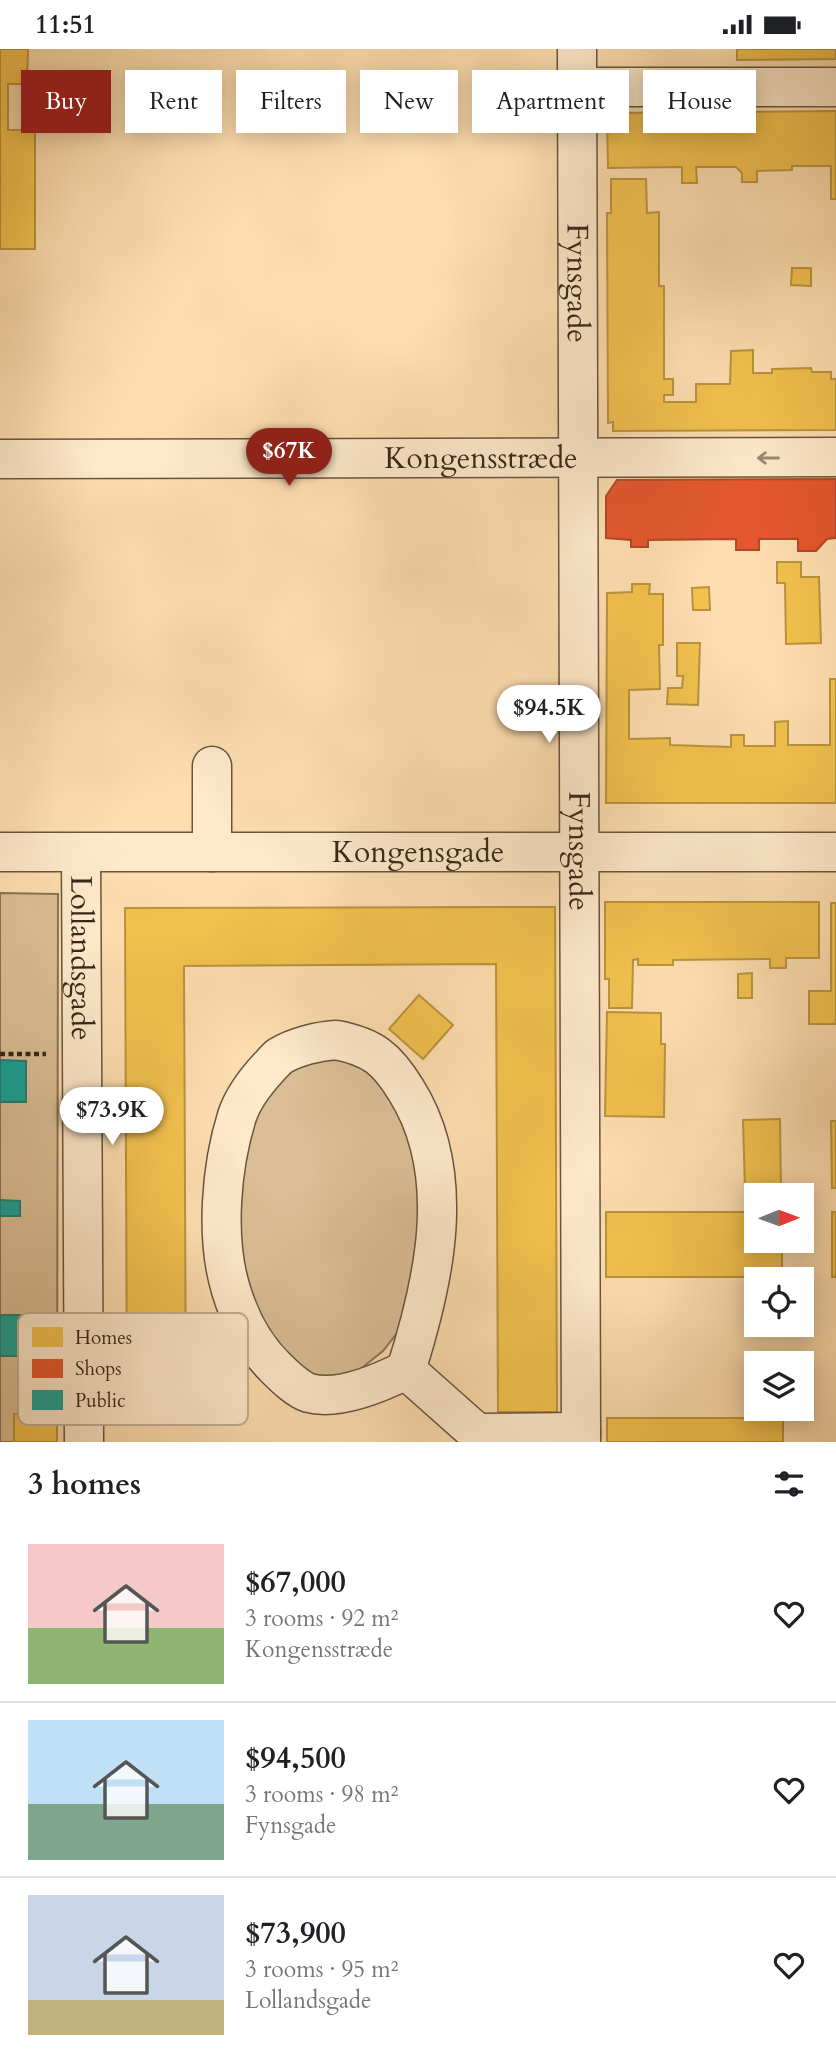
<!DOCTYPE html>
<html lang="en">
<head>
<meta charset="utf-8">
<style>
	body { margin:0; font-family:Cardo,serif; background:#f6f6f6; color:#202124; height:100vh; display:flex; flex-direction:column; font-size:26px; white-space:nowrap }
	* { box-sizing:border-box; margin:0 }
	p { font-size:23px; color:#757577 }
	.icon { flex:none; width:38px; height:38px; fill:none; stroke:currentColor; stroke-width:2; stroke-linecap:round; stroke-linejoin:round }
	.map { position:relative; height:1393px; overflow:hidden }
	.panel { display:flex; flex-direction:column; background:#fff; flex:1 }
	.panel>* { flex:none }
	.banner { position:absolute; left:21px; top:21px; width:794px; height:63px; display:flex; gap:14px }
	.needle { width:46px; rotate:89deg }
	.controls { position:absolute; left:744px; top:1134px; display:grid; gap:14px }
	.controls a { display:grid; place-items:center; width:70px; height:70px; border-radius:0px; background:#fff; box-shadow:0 4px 18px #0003; font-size:35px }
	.price { position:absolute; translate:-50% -60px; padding:0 16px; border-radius:24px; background:#fff; color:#222; font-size:23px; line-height:46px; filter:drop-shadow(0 2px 4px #0008) }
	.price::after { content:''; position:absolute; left:50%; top:42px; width:21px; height:16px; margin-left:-10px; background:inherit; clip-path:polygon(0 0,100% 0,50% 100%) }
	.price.current { background:#8f2418; color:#fff }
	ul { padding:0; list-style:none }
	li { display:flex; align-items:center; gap:21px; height:175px; padding:0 28px }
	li+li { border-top:2px solid #e0e0e0 }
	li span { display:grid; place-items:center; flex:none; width:196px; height:140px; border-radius:0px; color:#555 }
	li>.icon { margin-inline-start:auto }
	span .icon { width:84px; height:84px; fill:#fffc; stroke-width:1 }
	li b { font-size:30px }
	h2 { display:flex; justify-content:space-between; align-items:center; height:84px; padding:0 28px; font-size:30px }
	.tag { padding:0 24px; border-radius:0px; background:#fff; box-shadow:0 4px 18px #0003; font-size:24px; line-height:63px }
	.tag.current { background:#8f2418; color:#fff }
	.status { display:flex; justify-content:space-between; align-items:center; height:49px; padding:0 35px; background:#fff; direction:ltr }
	.status svg { height:19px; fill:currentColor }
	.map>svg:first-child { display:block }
</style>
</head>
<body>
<div class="status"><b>11:51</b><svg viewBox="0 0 49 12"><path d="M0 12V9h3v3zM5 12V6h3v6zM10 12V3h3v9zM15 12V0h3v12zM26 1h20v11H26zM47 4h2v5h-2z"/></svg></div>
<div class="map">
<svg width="836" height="1393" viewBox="0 0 836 1393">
	<rect width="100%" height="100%" fill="#fdddaf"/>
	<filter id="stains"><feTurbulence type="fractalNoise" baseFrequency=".00286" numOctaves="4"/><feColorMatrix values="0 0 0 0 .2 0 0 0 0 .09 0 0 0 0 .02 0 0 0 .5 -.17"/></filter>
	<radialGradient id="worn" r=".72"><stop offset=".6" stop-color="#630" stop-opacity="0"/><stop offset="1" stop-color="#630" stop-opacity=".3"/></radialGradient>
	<path fill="#dbbe95" stroke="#897356" stroke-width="2" d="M0,844L58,845L57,1393H0Z
		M341,1002L380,1023L418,1102L423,1192L397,1284L383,1302L358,1322L340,1330L296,1326L236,1226L238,1104L280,1023Z"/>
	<path fill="#f2c14e" stroke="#ba933e" stroke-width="2" d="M0,0H28L27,35H8V81H35V200H0Z
		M737,0H836V10L737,11Z
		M836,62V150H831V117H792V121L757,122V133H742V124L736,118H696L697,134H682V118L608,119L607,64Z
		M611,130H646L647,164L659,163V237H664V330H673V346H664V353H696V335H730L731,302L753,301V324H772V320L811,319L812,323H831V330H836V381L613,382V373L608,374L607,164H611Z
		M792,219H811V237L791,236Z
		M777,513H801V528H819L821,594L786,595L785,534H777Z
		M632,535H650L649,545H663V596H659L660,640L629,641V690L670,689V696L731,698V686H744V697H775V673L788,672V696H830V630H836V754H606L607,544L632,543Z
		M709,538L710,561H693L692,539Z
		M677,594H700L698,656L667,655L668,639H682L683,627H677Z
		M605,853H819V909H786V919H770V910L673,911V916H638V910L633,911L632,959H609V930H605Z
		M831,854H836V975H809V942H831Z
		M555,858L557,1363H498L496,915L184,917L186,1366L127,1367L125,859Z
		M752,924V949H738V925Z
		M419,946L453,976L423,1010L389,980Z
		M607,963L661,964V995H665L664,1068L605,1067Z
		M780,1070L781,1141H745L743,1071Z
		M831,1072H836V1139H832Z
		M606,1163H756V1192H782V1228H606Z
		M832,1163H836V1228H832Z
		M14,1365H57V1393H14Z
		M607,1369H783V1393H607Z"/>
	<path fill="#e4572e" stroke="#b04927" stroke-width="2" d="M836,430V489L827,490L816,502H798V490H759V501H736V490L648,491V498H631V491L606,489V447L617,431Z"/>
	<path fill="#17a398" stroke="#217e72" stroke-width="2" d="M0,1011L26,1012V1053H0Z
		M0,1151L20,1152V1167H0Z
		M0,1266H27V1307H0Z"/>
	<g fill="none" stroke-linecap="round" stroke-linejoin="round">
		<defs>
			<g id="minor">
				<path id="s1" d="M577,0L581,1393"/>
				<path d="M577,38H836"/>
				<path id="s2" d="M0,410L836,408"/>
				<path d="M212,717V803"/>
				<path id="s3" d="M0,803H836"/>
				<path id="s4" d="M81,804L84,1393"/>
				<path d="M336,991C373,998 387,1010 406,1041C459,1125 434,1233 406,1321C380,1334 338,1352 309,1344C297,1340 284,1327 275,1318C253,1296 240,1271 231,1241C215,1189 221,1118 237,1067C243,1049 256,1032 269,1018C272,1015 276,1010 280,1007C295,998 318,992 336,991Z"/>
				<path d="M406,1321L477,1384L581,1383"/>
			</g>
		</defs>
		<use href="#minor" stroke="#68553e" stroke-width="41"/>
		<path stroke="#372818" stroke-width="4.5" stroke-dasharray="5 3.5" stroke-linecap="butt" d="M0,1005H46"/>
		<use href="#minor" stroke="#fee9cb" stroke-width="38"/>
	</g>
	<defs><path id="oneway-shaft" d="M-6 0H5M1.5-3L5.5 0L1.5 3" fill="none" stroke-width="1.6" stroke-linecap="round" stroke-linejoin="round" transform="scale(1.75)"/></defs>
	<use stroke="#9a8872" href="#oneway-shaft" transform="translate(768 409) rotate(180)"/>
	<g text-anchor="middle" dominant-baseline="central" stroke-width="7" stroke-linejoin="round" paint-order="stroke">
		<g font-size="30" fill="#372818" stroke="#fee9cb">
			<text stroke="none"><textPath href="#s1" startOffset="234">Fynsgade</textPath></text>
			<text stroke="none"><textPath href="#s2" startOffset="481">Kongensstræde</textPath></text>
			<text stroke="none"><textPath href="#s1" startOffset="802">Fynsgade</textPath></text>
			<text stroke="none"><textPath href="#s3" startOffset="418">Kongensgade</textPath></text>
			<text stroke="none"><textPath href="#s4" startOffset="105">Lollandsgade</textPath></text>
		</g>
	</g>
	<rect x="18" y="1264" width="230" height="112" rx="10" fill="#fee9cb" stroke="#c2af95" stroke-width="2"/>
	<rect x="32" y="1278" width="31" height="20" fill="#f2c14e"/>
	<rect x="32" y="1310" width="31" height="19" fill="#e4572e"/>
	<rect x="32" y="1341" width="31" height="20" fill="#17a398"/>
	<g font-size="19" fill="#372818">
		<text x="75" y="1295">Homes</text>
		<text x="75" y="1326">Shops</text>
		<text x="75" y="1358">Public</text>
	</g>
	<rect width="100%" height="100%" filter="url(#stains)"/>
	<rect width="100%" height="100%" fill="url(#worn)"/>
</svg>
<div class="controls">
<a><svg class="needle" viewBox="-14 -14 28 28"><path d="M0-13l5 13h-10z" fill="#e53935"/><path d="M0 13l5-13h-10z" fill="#757577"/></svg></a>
<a><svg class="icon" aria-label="locate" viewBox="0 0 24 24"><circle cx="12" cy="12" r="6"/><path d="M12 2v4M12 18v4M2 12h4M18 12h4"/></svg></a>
<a><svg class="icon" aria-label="layers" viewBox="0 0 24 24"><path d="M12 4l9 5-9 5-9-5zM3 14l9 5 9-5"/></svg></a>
</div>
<b class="price current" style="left:289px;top:439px">$67K</b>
<b class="price" style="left:549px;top:696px">$94.5K</b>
<b class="price" style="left:112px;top:1098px">$73.9K</b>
<div class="banner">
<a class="tag current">Buy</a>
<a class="tag">Rent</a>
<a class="tag">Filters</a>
<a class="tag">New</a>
<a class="tag">Apartment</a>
<a class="tag">House</a>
</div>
</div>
<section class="panel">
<h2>3 homes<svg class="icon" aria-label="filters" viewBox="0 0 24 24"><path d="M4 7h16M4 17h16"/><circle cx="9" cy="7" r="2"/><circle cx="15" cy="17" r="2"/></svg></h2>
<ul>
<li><span style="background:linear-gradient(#f6c9c9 60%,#8fb573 0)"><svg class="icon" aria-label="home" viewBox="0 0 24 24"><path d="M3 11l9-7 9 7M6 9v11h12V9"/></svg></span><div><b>$67,000</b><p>3 rooms · 92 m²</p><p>Kongensstræde</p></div><svg class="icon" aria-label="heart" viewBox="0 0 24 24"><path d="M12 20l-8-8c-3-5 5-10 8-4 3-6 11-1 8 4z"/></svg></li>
<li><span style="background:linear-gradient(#bfe0f5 60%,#7fa58c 0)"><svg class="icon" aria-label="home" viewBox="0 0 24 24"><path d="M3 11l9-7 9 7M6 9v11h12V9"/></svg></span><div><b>$94,500</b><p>3 rooms · 98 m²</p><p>Fynsgade</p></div><svg class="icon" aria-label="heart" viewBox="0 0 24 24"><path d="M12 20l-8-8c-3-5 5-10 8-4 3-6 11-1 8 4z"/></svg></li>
<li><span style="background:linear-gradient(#c9d6e8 75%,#c2b280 0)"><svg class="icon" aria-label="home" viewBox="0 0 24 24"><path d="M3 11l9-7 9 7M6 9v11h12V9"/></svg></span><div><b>$73,900</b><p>3 rooms · 95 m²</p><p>Lollandsgade</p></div><svg class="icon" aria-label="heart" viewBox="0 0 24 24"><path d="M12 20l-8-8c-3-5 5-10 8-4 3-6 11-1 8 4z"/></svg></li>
</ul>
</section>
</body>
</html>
